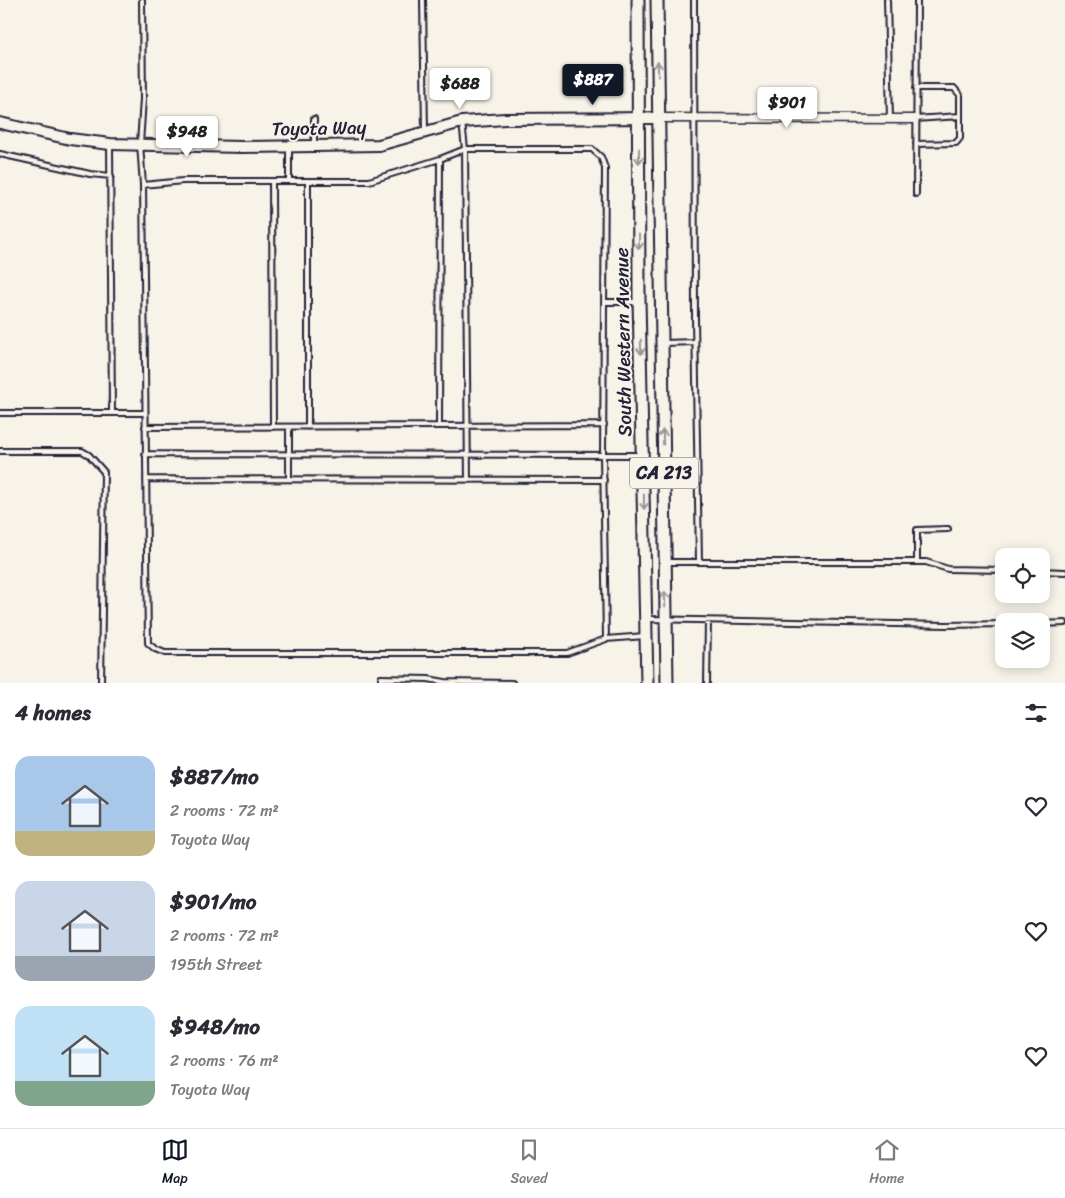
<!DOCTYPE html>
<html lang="en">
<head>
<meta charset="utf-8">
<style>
	body { margin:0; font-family:Sriracha,sans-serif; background:#f7f7f7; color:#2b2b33; height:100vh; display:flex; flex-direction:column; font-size:19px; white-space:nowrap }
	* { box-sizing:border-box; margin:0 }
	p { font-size:16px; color:#7c7c81 }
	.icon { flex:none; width:28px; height:28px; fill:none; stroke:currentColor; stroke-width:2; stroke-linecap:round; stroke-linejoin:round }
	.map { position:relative; height:683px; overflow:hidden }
	.panel { display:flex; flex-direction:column; background:#fff; flex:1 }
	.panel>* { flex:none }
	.buttons { position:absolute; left:995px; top:548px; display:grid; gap:10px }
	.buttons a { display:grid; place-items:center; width:55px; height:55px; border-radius:10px; background:#fff; box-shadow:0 2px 12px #0003; font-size:25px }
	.price { position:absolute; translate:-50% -42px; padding:0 11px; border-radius:5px; background:#fff; color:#222; font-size:16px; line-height:32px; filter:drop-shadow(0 1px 2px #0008) }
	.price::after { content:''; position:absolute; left:50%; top:30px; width:15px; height:11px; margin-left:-8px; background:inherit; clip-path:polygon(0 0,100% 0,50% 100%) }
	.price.selected { background:#111827; color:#fff }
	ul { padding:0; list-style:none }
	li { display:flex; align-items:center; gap:15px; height:125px; padding:0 15px }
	li span { display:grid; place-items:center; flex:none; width:140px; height:100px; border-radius:15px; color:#555 }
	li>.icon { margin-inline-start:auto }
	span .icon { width:60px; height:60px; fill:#fffc; stroke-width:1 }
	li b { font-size:21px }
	h2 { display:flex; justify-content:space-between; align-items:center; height:60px; padding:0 15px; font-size:21px }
	.tab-bar { display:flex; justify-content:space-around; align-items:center; height:70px; border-top:1px solid #e1e1e2; background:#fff; font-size:14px; color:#7c7c81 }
	.tab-bar a { display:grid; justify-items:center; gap:2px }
	.tab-bar .selected { color:#111827 }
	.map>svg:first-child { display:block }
</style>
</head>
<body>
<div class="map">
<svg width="1065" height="683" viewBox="0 0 1065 683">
	<rect width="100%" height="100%" fill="#f7f3e8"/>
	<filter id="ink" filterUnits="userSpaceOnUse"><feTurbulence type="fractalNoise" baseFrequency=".02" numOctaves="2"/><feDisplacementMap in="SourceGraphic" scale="10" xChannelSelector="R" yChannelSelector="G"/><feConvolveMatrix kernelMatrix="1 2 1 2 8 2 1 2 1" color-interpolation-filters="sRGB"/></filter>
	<g filter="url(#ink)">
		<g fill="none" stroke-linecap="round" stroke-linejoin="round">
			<defs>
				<path id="lane" d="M142,0L143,99L140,144L143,185L148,643L155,649L165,653H567L606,639L645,636
					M423,0L425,131
					M694,0L695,319L699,562
					M887,0L890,119
					M314,119V144
					M915,119L960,116
					M462,122L465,149L468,480
					M916,144L956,143L960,138V95L954,88H916
					M110,145L112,413
					M289,148V181
					M0,154L90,174L111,176
					M440,159L465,149H592L601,157L605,168L603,455L606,639
					M272,181L273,427
					M143,185L183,181H369L440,159L439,426L145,427
					M916,194L917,0
					M604,302H637
					M664,343L695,342
					M0,413H144
					M439,426L604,425
					M289,427V479
					M308,427V181
					M0,451H82L89,455L104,472L101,683
					M145,454L640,455
					M146,479L604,480
					M667,562H926L948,569L1004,570
					M917,562V530L948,529
					M1041,571L1065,572
					M646,619L946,625L1004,624
					M1041,624L1065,623
					M381,683V678L428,679L445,682L512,683
					M707,683L708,621"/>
				<path id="street" d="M659,118L915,119"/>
				<path id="secondary" d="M0,123L70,139L110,144L241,147L379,145L462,122L505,119L659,118"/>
				<path id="primary" d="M638,0L639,298L647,683
					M657,0L667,683"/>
			</defs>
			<use href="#lane" stroke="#22223b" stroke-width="8"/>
			<use href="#street" stroke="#22223b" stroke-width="11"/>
			<use href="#secondary" stroke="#22223b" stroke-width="14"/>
			<use href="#primary" stroke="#22223b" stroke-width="15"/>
			<use href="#lane" stroke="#f7f3e8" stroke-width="4"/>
			<use href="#street" stroke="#f7f3e8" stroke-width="8"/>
			<use href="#secondary" stroke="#f7f3e8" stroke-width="10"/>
			<use href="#primary" stroke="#f7f3e8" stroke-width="11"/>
		</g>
		<defs><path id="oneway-shaft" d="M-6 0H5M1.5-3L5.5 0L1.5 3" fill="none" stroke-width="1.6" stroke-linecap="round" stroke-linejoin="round" transform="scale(1.25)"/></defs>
		<g stroke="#97959a">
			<use href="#oneway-shaft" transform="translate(658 69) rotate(-91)"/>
			<use href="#oneway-shaft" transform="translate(639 156) rotate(90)"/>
			<use href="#oneway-shaft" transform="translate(639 242) rotate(90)"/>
			<use href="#oneway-shaft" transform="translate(641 347) rotate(89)"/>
			<use href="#oneway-shaft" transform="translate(663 437) rotate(-91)"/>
			<use href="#oneway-shaft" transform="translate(644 502) rotate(89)"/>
			<use href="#oneway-shaft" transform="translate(665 599) rotate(-91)"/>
		</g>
	</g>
	<g text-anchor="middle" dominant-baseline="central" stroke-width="4" stroke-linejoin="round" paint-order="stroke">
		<rect fill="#f7f3e8" stroke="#62616f" stroke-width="1" x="630" y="457.5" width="68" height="31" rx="4"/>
		<g font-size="18" font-weight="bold" fill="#22223b">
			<text x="664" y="473">CA 213</text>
		</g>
		<g font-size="19" fill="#22223b" stroke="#f7f3e8">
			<text transform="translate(319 128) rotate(-1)">Toyota Way</text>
			<text transform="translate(623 342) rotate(-91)">South Western Avenue</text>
		</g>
	</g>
</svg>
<div class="buttons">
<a><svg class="icon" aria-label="locate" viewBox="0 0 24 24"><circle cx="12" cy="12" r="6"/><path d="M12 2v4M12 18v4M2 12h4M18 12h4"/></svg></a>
<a><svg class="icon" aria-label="layers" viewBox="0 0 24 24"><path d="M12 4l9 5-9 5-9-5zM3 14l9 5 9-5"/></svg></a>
</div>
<b class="price selected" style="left:593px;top:106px">$887</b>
<b class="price" style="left:460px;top:110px">$688</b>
<b class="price" style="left:787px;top:129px">$901</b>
<b class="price" style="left:187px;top:158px">$948</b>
</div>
<section class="panel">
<h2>4 homes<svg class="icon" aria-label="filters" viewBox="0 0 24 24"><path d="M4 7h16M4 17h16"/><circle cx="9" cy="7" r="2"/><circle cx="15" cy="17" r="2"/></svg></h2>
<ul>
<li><span style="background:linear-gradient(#a9c7e8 75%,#c2b280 0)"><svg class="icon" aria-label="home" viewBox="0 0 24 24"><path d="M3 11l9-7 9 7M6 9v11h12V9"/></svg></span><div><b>$887/mo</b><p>2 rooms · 72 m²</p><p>Toyota Way</p></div><svg class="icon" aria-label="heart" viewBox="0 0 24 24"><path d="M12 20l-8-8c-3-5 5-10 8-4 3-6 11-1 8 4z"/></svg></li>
<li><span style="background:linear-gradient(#c9d6e8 75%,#9aa5b1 0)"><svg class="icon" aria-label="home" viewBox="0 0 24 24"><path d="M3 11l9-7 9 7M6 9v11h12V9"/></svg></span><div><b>$901/mo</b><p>2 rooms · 72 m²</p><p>195th Street</p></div><svg class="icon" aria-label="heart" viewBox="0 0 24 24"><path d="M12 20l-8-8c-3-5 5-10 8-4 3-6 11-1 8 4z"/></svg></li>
<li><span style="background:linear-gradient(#bfe0f5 75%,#7fa58c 0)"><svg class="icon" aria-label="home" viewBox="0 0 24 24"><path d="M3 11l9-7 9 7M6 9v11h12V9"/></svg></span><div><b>$948/mo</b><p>2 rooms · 76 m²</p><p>Toyota Way</p></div><svg class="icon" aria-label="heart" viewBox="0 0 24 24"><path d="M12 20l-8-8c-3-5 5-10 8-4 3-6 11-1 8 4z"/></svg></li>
</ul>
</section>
<nav class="tab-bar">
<a class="selected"><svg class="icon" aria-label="map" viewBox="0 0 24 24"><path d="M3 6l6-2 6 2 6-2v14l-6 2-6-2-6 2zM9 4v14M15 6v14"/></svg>Map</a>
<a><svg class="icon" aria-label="saved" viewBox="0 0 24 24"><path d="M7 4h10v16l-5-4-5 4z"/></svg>Saved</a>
<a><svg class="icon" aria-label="home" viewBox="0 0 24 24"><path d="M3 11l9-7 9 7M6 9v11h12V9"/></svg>Home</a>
</nav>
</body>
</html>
